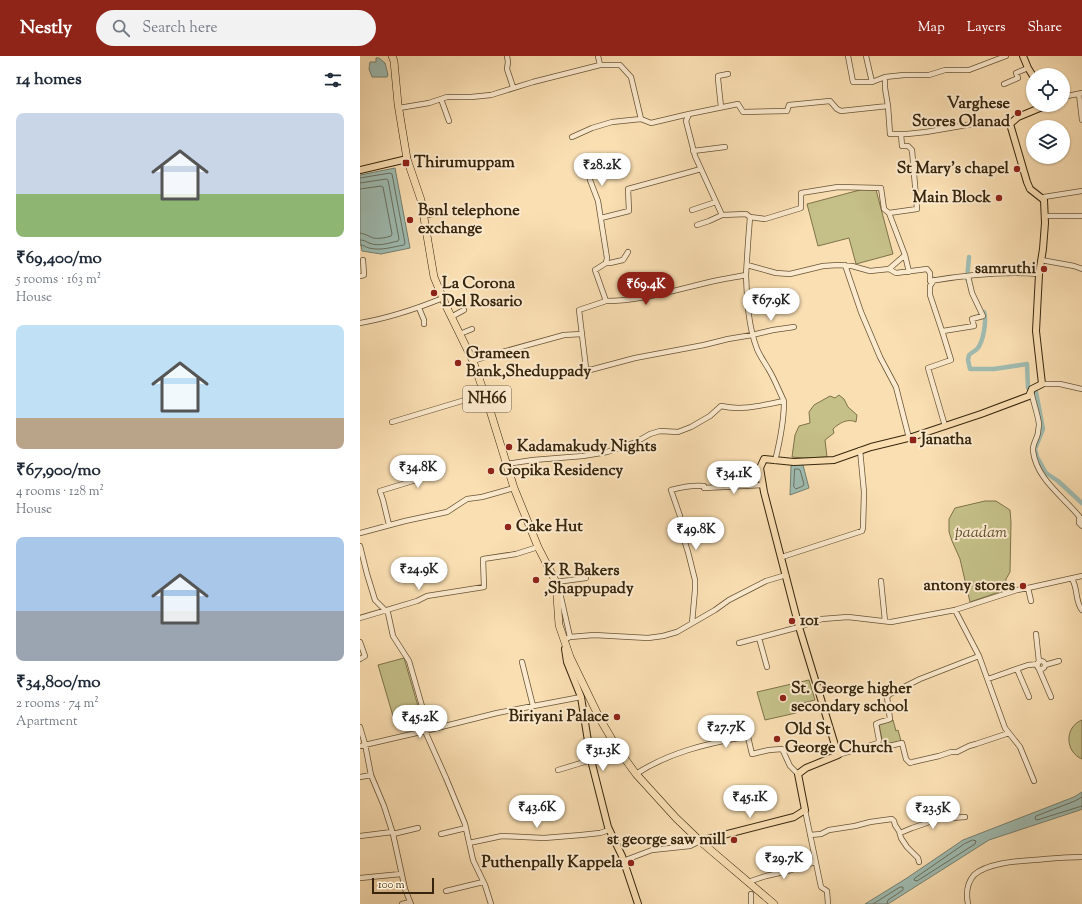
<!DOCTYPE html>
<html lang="en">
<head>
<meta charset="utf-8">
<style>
	body { margin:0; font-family:"Sorts Mill Goudy",serif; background:#f2f2f3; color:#1f2937; height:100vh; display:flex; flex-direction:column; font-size:15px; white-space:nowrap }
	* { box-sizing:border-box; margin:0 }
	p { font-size:13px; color:#747a83 }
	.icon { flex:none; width:22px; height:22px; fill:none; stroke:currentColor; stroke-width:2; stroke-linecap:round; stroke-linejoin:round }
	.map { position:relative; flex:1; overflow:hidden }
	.panel { display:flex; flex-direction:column; background:#fff; width:360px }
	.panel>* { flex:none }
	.fabs { position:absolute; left:666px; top:12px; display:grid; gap:8px }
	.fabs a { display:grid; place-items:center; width:44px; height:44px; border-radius:50%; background:#fff; box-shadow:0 1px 3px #0004; font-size:20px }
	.scale { position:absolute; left:12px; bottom:10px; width:62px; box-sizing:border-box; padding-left:4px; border:2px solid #36250c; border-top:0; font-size:11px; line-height:14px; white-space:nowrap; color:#36250c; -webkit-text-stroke:3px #fceace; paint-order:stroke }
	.price { position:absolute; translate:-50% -34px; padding:0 9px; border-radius:14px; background:#fff; color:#222; font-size:13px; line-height:26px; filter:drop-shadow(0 1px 2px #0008) }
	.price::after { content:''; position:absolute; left:50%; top:24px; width:12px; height:9px; margin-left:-6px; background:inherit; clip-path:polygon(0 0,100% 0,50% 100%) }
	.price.on { background:#8f2418; color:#fff }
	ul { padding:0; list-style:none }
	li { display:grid; align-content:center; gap:8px; height:212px; padding:0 16px }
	li span { display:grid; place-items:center; height:124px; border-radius:8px; color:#555 }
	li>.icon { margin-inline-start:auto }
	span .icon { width:72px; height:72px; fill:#fffc; stroke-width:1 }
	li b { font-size:17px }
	h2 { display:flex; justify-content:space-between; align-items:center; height:48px; padding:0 16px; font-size:17px }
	header { display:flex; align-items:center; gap:24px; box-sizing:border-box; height:56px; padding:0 20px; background:#8f2418; color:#fff }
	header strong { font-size:19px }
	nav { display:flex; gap:22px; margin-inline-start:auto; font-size:14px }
	.search { width:280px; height:36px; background:#f2f2f3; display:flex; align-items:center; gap:10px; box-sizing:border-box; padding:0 14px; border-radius:22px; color:#747a83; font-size:15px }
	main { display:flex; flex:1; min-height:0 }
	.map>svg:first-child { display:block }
</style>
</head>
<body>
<header>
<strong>Nestly</strong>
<div class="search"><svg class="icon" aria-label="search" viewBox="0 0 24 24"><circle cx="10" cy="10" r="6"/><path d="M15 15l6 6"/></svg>Search here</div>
<nav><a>Map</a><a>Layers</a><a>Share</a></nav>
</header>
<main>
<section class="panel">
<h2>14 homes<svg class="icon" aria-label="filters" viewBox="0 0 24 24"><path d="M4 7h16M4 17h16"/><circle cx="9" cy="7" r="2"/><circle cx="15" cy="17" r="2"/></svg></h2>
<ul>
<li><span style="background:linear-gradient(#c9d6e8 65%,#8fb573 0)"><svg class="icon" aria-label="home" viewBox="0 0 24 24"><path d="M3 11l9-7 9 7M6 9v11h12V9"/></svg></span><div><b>₹69,400/mo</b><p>5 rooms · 163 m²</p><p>House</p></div></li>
<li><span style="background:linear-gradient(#bfe0f5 75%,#b9a48a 0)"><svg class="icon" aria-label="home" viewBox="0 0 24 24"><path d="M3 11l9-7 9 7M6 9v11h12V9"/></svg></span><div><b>₹67,900/mo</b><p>4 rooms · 128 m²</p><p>House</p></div></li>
<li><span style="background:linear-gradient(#a9c7e8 60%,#9aa5b1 0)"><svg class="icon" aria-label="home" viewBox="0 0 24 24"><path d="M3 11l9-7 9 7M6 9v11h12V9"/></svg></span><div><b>₹34,800/mo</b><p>2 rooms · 74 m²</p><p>Apartment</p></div></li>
</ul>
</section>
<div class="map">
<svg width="722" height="848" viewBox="0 0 722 848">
	<rect width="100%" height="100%" fill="#fadfb3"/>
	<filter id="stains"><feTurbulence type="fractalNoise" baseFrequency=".005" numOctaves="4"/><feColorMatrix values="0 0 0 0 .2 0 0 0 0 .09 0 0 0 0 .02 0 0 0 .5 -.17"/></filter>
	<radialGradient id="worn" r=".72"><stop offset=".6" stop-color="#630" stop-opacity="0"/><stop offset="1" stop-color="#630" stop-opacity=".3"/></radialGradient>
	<path fill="#c5c088" stroke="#7e724a" d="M515,130L533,198L496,208L489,182L458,190L447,148Z
		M479,339L484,343L488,351L497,359L496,366C488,362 479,367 473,373L474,377L465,384L467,401L444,402L432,401L435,379L439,370L450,367L449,356L454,349L470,340L475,342Z
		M625,445H636L650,454L651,466L650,516L646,523L645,534L610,546L600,503L592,485L589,476V463L595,452Z
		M44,602L62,664L55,666L50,659L33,660L18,609Z
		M449,624L455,644L435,649L436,657L405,664L397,636Z
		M533,664L536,675L538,674L541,685L523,689L519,668Z
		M722,664V703C705,696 704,671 722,664Z"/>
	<path fill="#9fbcb2" stroke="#758070" d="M16,2H19L25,7L28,19L27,21H12L9,13L10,6H16Z
		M35,112L50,192L21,198L2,195L0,183V119Z
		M432,408L443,409L449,432L430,439L431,410H432Z
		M722,736V753L720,754L629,784L528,848H505L547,822L603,784L714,741Z"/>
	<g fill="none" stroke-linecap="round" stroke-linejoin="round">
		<path stroke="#6a705f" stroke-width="1" d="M0,122L30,117L32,118L45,187L44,189C32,191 21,195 9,192C5,191 4,189 0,189
			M0,127L26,123L28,124L39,183L38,185C29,187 18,191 9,187C5,185 4,184 0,184
			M0,133L21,130L23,131L32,178L31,180C25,182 19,183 13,182C9,180 5,178 0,177
			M435,413H438L440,414L444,428L443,430L436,433L434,431Z
			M722,741L715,745L676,760L675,763L677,764L722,750
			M613,784L616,785L615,788L557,825L554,824L555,822L604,788Z
			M513,848L540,831H543V834L528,844L527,848"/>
		<path stroke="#9fbcb2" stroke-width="4.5" d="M607,223L609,201
			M624,256C627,265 623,287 617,293C615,295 611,297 609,299L608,304L610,313H634L667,308L668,332L670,333
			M674,335L676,336L683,373L675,393L677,401L686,417L698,425L722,447"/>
		<defs>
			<path id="minor" d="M147,0L148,6L147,13L153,31
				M238,0L240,9
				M488,0L493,26H512
				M506,0L512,26L525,21V32L528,50
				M525,21L544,19H569L585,14H609L646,0
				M644,28L658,22L656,17L668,12
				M719,38L722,64
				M703,41L722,37
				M81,43L89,65
				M361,51L358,23V20L368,18
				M39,52L69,47L87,41H111L131,39L173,26L240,9H260L271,21L281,63L291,67L329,58
				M212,81L232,72L252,66L281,63
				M333,95L365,91
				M230,124L238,145L247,202L246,207
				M684,144V141L722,135
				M332,154L356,146
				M529,157L524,153L521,132L478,131L441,137V152L405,163L390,161L386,158L362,159L335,100L326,65L329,58L378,48L383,56L427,55L429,49L470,45L477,53L481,55L528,50L530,78H547L566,76L624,66L639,65L650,68
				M63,158L68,159L77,157
				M684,160H722
				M241,162L269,155L268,133L341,113
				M337,169L349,165L362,159
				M268,196L263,204L250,207H246L235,214L246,245L219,254L226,312L230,314L275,302L344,289L368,283L392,279L413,274L434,271
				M545,199L549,216
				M681,204L714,210L722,213
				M387,209L416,217L430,218L463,210L478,209L492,210L510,215L529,213L536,217L567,213L570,217V225C606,219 643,215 679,218
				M485,209L501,256L520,301L536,331L549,382
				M529,213L545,199L529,157L557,153L552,94L548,90H542L541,78
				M386,219C387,244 388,269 397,293C400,300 405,307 409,314C415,324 419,335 424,345
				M0,220L4,219L3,204
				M574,224L570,230V239L583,278L591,304L568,312L585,370
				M246,245C285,245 321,232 359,224C368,222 377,221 386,219L388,187L390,161
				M59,252L64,264V268
				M91,261L104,254
				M0,267C29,262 56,253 83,242
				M583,275L614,270L612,263L623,260L612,237L608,220
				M100,278L112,273
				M113,305L128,300L204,279L222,278
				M682,328H700L722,333
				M671,335C673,345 678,359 679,368C679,371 678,374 678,377C677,383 672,389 673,395C677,425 705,441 722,464
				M32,366L125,338
				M146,408L173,404L223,400L247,396L262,391L276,386L290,378L300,375L318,376L331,371L350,360L361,350C382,355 403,349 424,345C424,366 420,385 415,405
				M719,460V467L722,470
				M29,469L23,444L20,435L82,416
				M0,477L45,465L87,456L107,443L122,441L154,432
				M0,490L7,518L15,544L28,557L33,580L49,605L66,664L65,675L0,690
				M422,501L502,475L503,472L504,436L500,394
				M712,523C718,532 715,546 722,554
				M521,525L525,565
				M668,532L722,520
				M595,554L619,600L645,672L660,691L674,725
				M0,562L57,545L67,540L124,531L123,503L156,498L178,491
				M332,567L335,534V524L328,496L321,474L320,460L311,434C322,431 333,429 344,430V432L403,429
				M676,578L679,606
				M210,581L198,528L196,526L226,522
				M399,582L407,611
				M204,584L210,581L234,579L288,582L303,580L317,576L355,554L369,544L406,525L426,519
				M0,586L5,600L0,603
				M379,587L439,571L462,563L488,561L531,566L595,554L657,534L668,532L671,545
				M677 609a4 4 0 1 1 8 0a4 4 0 1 1-8 0Z
				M162,606L173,650
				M685,609L699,605
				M657,613L669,641
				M679,613L691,641
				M628,623L668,609L678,608
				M0,671L5,688L11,719L24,750L33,778L45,833L51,848
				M503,692L512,694L542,687L546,703L550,707L553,706L579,700L591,696H597L609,690L616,688L649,677
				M478,699L518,687L519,684L516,668C520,665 526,665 530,663L527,641L530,638L560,623L619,600
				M198,714L231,704
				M276,718C308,697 345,688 383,681H388L392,698L409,694L422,693L424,697L430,710L438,718
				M0,721L11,719
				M445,754L461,831L467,835L468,848
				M540,777L552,772L558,770L578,763L605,761
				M33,778L58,772
				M81,778L106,772
				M450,779L461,778L469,774L495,770L510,766L532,763L534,765L535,769L539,775L541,782L547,791L558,802L559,806
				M0,780L32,776
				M109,787L142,780L184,782L221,779L240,777L249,774
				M263,805L292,794L330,790L340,785
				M0,822L41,818
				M388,826L406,820L428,815L455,806
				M86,835L123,826
				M42,848L50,846
				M131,848L125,829L113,804L105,768L86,722L65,675L137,657L221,641
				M391,848V838
				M608,848C606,838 607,827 614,819C629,805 666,805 685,803C697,802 710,801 722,801"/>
			<path id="major" d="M663,0L668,12L673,20
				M0,114L47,103
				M205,593L207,606L221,641L231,704L248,771L262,800L278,848
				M340,785L434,761L445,754L438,718L446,712L478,699L439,571L404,436L400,412L404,403L434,406L474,404L511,391L552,381L621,358L669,340L672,333L682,328L676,275L679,218L683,193L685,167L684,144L670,133L667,126L650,68L658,61L687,49"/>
			<path id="highway" d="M32,0L34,5L38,48L47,103L61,144L74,221L87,252L113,305L128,348L154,432L178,491L196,526L199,569L210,601L240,663L257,692L276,718L316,762L340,785L414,848"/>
		</defs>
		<use href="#minor" stroke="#675436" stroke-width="6"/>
		<use href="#major" stroke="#36250c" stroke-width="8"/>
		<use href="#highway" stroke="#36250c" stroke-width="8"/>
		<use href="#minor" stroke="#fceace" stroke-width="4.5"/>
		<use href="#major" stroke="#fadfb3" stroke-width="6"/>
		<use href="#highway" stroke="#fadfb3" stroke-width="7"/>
	</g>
	<g fill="#8f2418" stroke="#fceace" stroke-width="1.5">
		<circle cx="658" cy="57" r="4"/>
		<rect x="42" y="103" width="8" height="8" rx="2"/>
		<circle cx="657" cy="113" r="4"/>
		<circle cx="639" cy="142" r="4"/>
		<circle cx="50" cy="164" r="4"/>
		<circle cx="684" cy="213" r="4"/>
		<circle cx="74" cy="237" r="4"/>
		<circle cx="98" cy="307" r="4"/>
		<rect x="549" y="380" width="8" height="8" rx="2"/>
		<circle cx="149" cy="391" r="4"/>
		<circle cx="131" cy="415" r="4"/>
		<circle cx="148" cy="471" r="4"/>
		<circle cx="176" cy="524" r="4"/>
		<circle cx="663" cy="530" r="4"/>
		<circle cx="432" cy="565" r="4"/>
		<circle cx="423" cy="642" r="4"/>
		<circle cx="257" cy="661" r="4"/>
		<circle cx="417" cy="683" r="4"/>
		<circle cx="374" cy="784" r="4"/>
		<circle cx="271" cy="807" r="4"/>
	</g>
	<g text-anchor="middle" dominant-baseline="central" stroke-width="4" stroke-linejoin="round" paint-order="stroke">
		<rect fill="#fceace" stroke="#716046" stroke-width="1" x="103" y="330" width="48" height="26" rx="3"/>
		<g font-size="15" font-weight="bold" fill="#36250c">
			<text x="127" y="343">NH66</text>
		</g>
		<g font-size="16" font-weight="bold" fill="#36250c" stroke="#fceace" text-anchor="start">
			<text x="650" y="48" text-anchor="end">Varghese<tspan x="650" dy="18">Stores Olanad</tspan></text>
			<text x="54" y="107">Thirumuppam</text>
			<text x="649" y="113" text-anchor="end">St Mary's chapel</text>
			<text x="631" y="142" text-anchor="end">Main Block</text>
			<text x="58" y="155">Bsnl telephone<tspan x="58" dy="18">exchange</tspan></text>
			<text x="676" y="213" text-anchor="end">samruthi</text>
			<text x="82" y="228">La Corona<tspan x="82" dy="18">Del Rosario</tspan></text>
			<text x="106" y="298">Grameen<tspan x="106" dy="18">Bank,Sheduppady</tspan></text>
			<text x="561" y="384">Janatha</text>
			<text x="157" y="391">Kadamakudy Nights</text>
			<text x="139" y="415">Gopika Residency</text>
			<text x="156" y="471">Cake Hut</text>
			<text x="184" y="515">K R Bakers<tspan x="184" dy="18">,Shappupady</tspan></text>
			<text x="655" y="530" text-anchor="end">antony stores</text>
			<text x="440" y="565">101</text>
			<text x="431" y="633">St. George higher<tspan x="431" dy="18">secondary school</tspan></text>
			<text x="249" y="661" text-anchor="end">Biriyani Palace</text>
			<text x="425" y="674">Old St<tspan x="425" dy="18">George Church</tspan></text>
			<text x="366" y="784" text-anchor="end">st george saw mill</text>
			<text x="263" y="807" text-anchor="end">Puthenpally Kappela</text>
		</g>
		<g font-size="16" font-style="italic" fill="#5a4c2b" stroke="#fceace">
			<text x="621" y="477">paadam</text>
		</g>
	</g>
	<rect width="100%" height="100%" filter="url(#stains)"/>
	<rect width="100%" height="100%" fill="url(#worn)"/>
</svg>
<div class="fabs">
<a><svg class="icon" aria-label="locate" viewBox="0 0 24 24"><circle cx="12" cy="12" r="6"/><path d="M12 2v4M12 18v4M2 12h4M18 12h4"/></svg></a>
<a><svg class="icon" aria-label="layers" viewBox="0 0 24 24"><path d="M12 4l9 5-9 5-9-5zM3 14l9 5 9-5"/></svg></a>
</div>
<div class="scale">100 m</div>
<b class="price" style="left:242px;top:131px">₹28.2K</b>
<b class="price on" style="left:286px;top:250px">₹69.4K</b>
<b class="price" style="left:411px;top:266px">₹67.9K</b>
<b class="price" style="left:58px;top:433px">₹34.8K</b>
<b class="price" style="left:374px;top:439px">₹34.1K</b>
<b class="price" style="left:336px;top:495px">₹49.8K</b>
<b class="price" style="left:59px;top:535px">₹24.9K</b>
<b class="price" style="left:60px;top:683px">₹45.2K</b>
<b class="price" style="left:366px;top:693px">₹27.7K</b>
<b class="price" style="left:243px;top:716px">₹31.3K</b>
<b class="price" style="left:390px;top:763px">₹45.1K</b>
<b class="price" style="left:177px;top:773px">₹43.6K</b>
<b class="price" style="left:573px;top:774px">₹23.5K</b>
<b class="price" style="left:424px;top:824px">₹29.7K</b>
</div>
</main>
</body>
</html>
